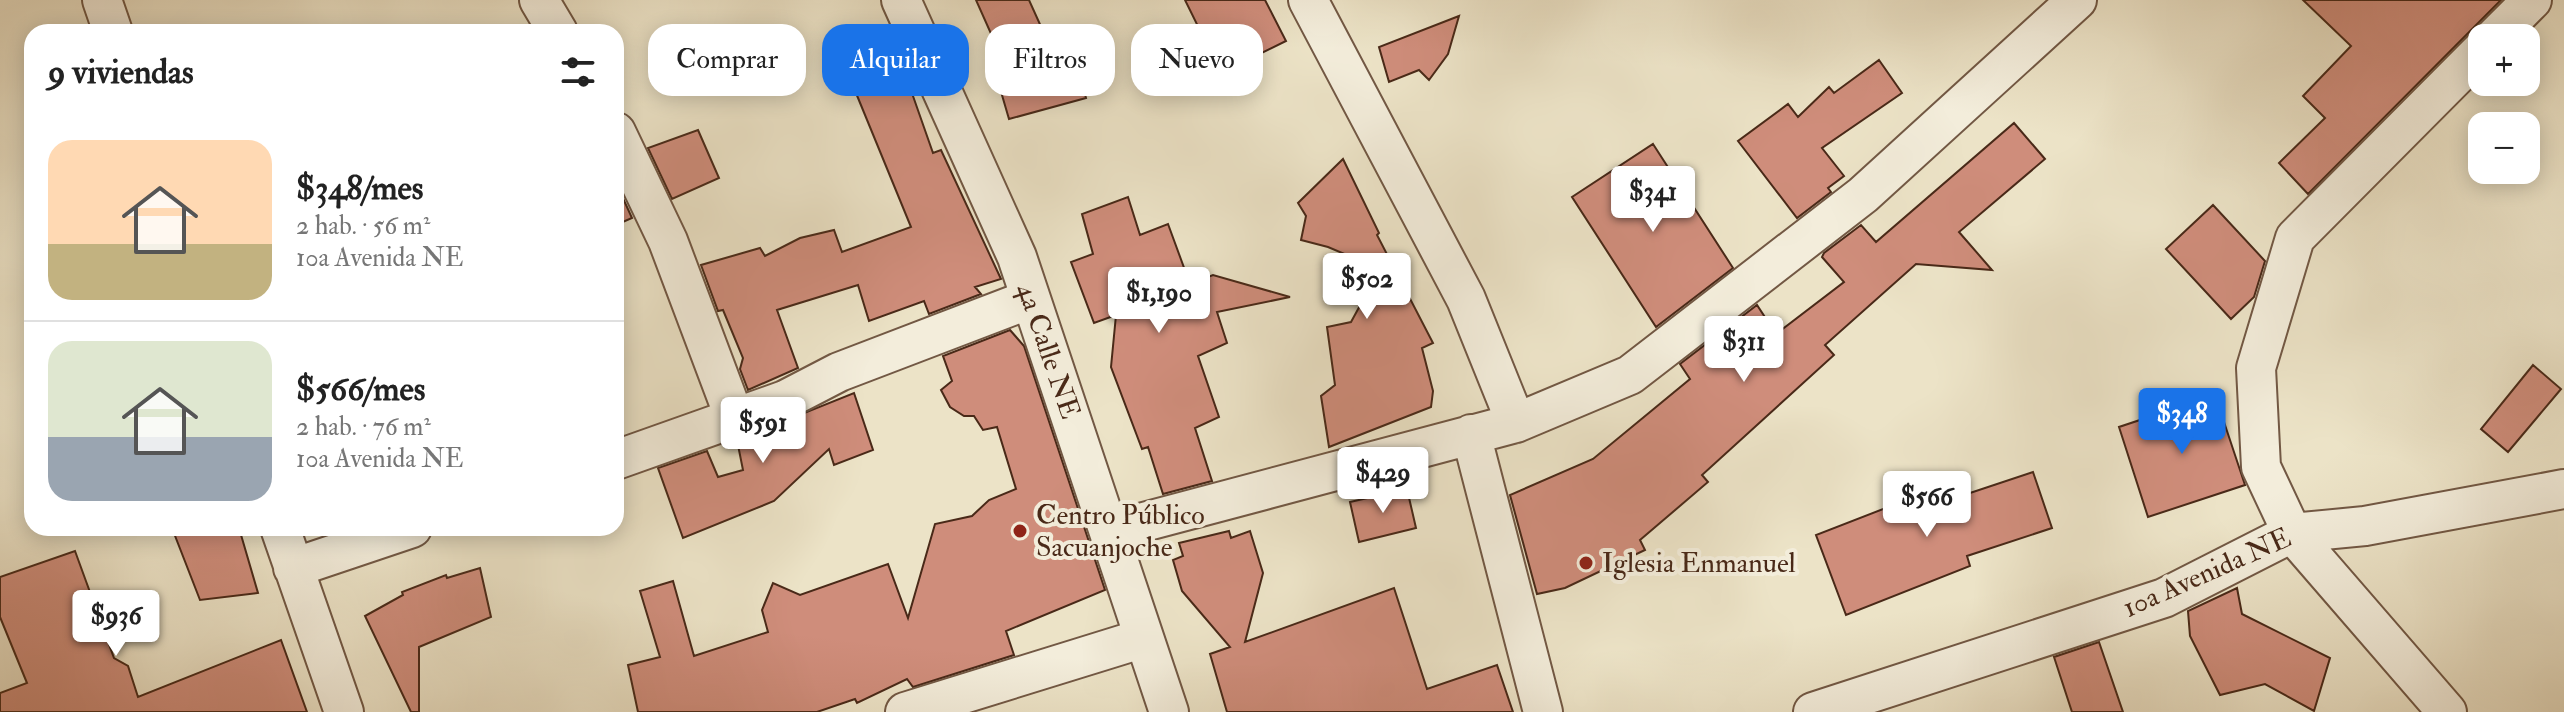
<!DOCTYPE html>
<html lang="es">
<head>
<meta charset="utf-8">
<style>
	body { margin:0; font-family:"IM FELL Double Pica",serif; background:#f2f2f2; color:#222; height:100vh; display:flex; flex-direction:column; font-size:30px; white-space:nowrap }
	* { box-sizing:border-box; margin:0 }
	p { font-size:26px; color:#767676 }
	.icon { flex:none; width:44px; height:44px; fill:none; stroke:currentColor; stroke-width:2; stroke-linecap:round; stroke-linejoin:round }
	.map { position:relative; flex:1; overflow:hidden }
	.details { position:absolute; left:24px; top:24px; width:600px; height:512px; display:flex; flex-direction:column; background:#fff; border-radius:24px; box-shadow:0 4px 20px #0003 }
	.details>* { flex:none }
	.hud { position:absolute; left:648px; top:24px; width:760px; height:72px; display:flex; gap:16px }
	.buttons { position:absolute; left:2468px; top:24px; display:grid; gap:16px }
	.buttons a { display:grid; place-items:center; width:72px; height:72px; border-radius:16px; background:#fff; box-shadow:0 4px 20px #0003; font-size:40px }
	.price { position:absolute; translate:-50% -68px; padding:0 18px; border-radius:8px; background:#fff; color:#222; font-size:26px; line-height:52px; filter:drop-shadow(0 2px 4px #0008) }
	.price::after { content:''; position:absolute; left:50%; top:48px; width:24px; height:18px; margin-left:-12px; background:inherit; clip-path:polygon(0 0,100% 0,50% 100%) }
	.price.current { background:#1a73e8; color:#fff }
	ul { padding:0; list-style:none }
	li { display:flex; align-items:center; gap:24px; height:200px; padding:0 24px }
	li+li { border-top:2px solid #e0e0e0 }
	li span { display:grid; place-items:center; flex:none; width:224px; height:160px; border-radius:24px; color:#555 }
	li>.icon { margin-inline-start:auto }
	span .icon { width:96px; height:96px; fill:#fffc; stroke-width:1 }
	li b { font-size:34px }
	h2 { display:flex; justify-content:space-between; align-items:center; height:96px; padding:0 24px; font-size:34px }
	.tag { padding:0 28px; border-radius:24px; background:#fff; box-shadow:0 4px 20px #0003; font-size:28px; line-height:72px }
	.tag.current { background:#1a73e8; color:#fff }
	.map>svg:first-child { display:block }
</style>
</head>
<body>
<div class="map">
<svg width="2564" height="712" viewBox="0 0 2564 712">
	<rect width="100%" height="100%" fill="#ece3c7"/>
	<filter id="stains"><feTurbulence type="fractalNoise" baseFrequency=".0025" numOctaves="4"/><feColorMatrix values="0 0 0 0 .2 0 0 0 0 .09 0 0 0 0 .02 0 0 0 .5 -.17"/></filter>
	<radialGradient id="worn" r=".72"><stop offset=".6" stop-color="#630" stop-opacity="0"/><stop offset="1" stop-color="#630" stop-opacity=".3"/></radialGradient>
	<path fill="#cf8d7b" stroke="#492918" stroke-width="2" d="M976,0H1029L1057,62L1075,57L1086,98L1009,119L997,78L1009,74Z
		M1185,0H1265L1286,41L1221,73Z
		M2303,0H2501L2308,194L2279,163L2325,118L2303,96L2351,46Z
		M1459,16L1448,54L1429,80L1419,70L1389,82L1379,47Z
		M900,59L933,153L941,150L1001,279L975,287L981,294L929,314L924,301L869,321L858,285L777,310L798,368L748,390L740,369L743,358L723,310L718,311L701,265L760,248L765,256L800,238L834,230L842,252L911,227L849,76Z
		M1879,60L1902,93L1822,148L1844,176L1828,188L1831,192L1797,218L1738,141L1788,104L1798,117L1829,87L1834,93Z
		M2014,123L2045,159L1959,232L1992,270L1916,264L1825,345L1834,355L1702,475L1708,482L1640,540L1645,550L1565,588L1537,594L1510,495L1593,459L1690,379L1680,364L1757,305L1776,334L1844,282L1822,257L1824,253L1861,225L1876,242Z
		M698,130L719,178L672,199L648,148Z
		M1653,144L1733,268L1656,327L1572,197Z
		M1343,159L1379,233L1377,235L1433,343L1422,348L1433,391L1431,407L1329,447L1321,396L1335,385L1327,327L1351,322L1380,269L1328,247L1301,240L1306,216L1298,203Z
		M616,183L632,218L616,225Z
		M1128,197L1140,235L1168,224L1190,284L1213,275L1290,297L1217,312L1227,343L1198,356L1219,417L1195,428L1212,481L1163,494L1148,447L1142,449L1111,367L1116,315L1094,323L1071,262L1093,254L1082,214Z
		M2213,205L2265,261L2254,297L2231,319L2166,249Z
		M1010,330L1024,346L1105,590L1006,631L1014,655L913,687L907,679L857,703L855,699L817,712H638L628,665L660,657L640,591L673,581L694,656L768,632L762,610L773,583L800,595L888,564L908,618L935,524L972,516L989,500L1016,489L997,427L983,430L974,416H964L950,407L941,390L952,381L943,356Z
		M2533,365L2561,389L2508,452L2481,429Z
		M854,393L873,450L834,465L829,449L774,501L683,538L658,468L707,451L718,477L743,470L737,440Z
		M2215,395L2245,485L2148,517L2119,427Z
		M2033,472L2052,528L1967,556L1970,566L1846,615L1816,535L1940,487L1946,501Z
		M1407,489L1416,528L1359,542L1350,502Z
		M172,528H239L258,593L200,600Z
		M1229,531L1231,538L1250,531L1263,573L1245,642L1394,588L1427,689L1497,665L1513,712H1227L1210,654L1230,647L1182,591L1173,560L1183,556L1179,543Z
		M75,551L114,658L128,666L138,697L281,640L307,712H0V693L27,683L0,617V577Z
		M480,568L491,617L419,647V712H411L365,616L403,595L402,592L446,575L447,578Z
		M2237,588L2242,614L2330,658L2314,711L2265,684L2220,695L2190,636L2188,611Z
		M2099,642L2123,712H2072L2054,657Z"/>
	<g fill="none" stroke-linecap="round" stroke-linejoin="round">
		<defs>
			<path id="street" d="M102,0L113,32
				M539,0L558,32
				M901,0L1017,257L1169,712
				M1308,0L1466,299L1516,423
				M2494,38L2532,0
				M616,132L668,241L735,419
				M1471,434L1543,712
				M616,460L785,400L839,372L1030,299
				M280,528L344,712
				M1110,531L1516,423L1630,375L1863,195L2077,0
				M293,568L412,528
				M905,712L1144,638
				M1813,712L2164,598L2292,533L2365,526L2564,489
				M2447,712L2292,533L2261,467L2256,368L2295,238L2482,50"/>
		</defs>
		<use href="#street" stroke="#725844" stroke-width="42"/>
		<use href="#street" stroke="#f3eddb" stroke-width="38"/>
	</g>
	<g fill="#8f2418" stroke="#f3eddb" stroke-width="3">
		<circle cx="1020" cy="531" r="8"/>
		<circle cx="1586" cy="563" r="8"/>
	</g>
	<g text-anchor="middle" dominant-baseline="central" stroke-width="8" stroke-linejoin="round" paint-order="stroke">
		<g font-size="28" fill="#492918" stroke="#f3eddb">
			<text transform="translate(1048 351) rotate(71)">4a Calle NE</text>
			<text transform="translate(2207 573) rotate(-24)">10a Avenida NE</text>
		</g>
		<g font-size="28" fill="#492918" stroke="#f3eddb" text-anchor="start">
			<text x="1036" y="515">Centro Público<tspan x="1036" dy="32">Sacuanjoche</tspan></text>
			<text x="1602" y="563">Iglesia Enmanuel</text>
		</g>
	</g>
	<rect width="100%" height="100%" filter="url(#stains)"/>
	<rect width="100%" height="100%" fill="url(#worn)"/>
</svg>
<div class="buttons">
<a>+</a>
<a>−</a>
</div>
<b class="price" style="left:1653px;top:234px">$341</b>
<b class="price" style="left:1367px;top:321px">$502</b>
<b class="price" style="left:1159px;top:335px">$1,190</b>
<b class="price" style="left:1744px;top:384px">$311</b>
<b class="price current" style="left:2182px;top:456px">$348</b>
<b class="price" style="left:763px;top:465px">$591</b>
<b class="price" style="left:1383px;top:515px">$429</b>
<b class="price" style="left:1927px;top:539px">$566</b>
<b class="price" style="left:116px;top:658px">$936</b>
<div class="hud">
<a class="tag">Comprar</a>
<a class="tag current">Alquilar</a>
<a class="tag">Filtros</a>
<a class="tag">Nuevo</a>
</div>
<section class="details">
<h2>9 viviendas<svg class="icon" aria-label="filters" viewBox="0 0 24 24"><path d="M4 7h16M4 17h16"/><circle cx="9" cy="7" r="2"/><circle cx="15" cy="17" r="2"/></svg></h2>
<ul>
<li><span style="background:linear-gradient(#ffd9b3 65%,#c2b280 0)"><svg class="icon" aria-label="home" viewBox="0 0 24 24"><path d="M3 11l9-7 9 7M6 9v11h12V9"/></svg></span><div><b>$348/mes</b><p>2 hab. · 56 m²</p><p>10a Avenida NE</p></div></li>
<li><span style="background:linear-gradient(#dfe7d0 60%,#9aa5b1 0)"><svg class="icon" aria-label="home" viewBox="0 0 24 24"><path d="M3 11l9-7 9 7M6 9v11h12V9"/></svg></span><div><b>$566/mes</b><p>2 hab. · 76 m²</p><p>10a Avenida NE</p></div></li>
</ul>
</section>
</div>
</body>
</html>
